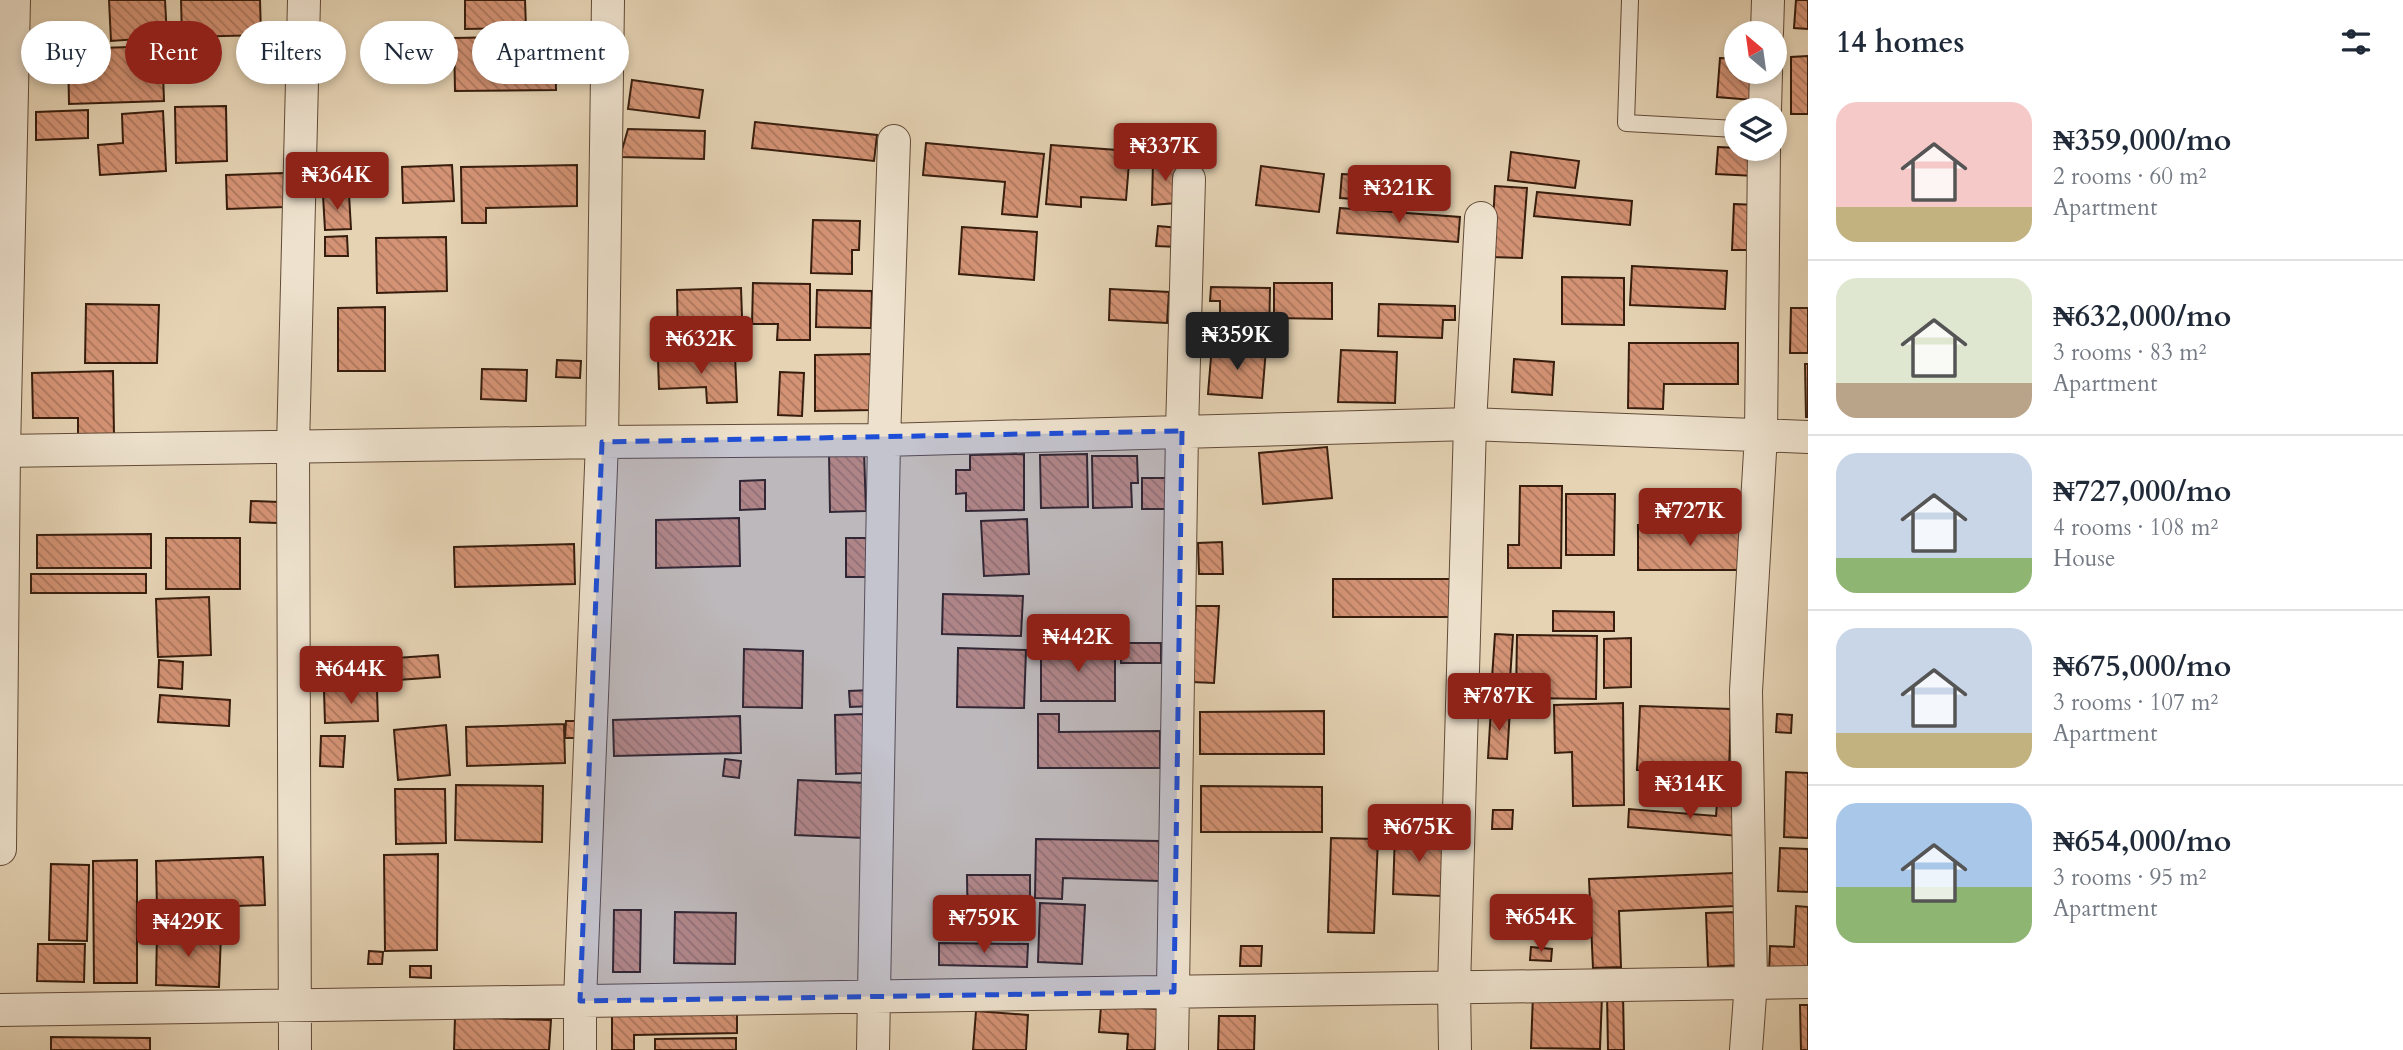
<!DOCTYPE html>
<html lang="en">
<head>
<meta charset="utf-8">
<style>
	body { margin:0; font-family:Cardo,serif; background:#f6f6f7; color:#1f2937; height:100vh; display:flex; flex-direction:column; font-size:26px; white-space:nowrap }
	* { box-sizing:border-box; margin:0 }
	p { font-size:23px; color:#747a83 }
	.icon { flex:none; width:38px; height:38px; fill:none; stroke:currentColor; stroke-width:2; stroke-linecap:round; stroke-linejoin:round }
	.map { position:relative; flex:1; overflow:hidden }
	.sheet { display:flex; flex-direction:column; background:#fff; width:595px }
	.sheet>* { flex:none }
	.top-card { position:absolute; left:21px; top:21px; width:665px; height:63px; display:flex; gap:14px }
	.needle { width:46px; rotate:331deg }
	.tools { position:absolute; left:1724px; top:21px; display:grid; gap:14px }
	.tools a { display:grid; place-items:center; width:63px; height:63px; border-radius:50%; background:#fff; box-shadow:0 4px 10px #0003; font-size:35px }
	.price { position:absolute; translate:-50% -60px; padding:0 16px; border-radius:7px; background:#8f2418; color:#fff; font-size:23px; line-height:46px; filter:drop-shadow(0 2px 4px #0008) }
	.price::after { content:''; position:absolute; left:50%; top:42px; width:21px; height:16px; margin-left:-10px; background:inherit; clip-path:polygon(0 0,100% 0,50% 100%) }
	.price.current { background:#222; color:#fff }
	ul { padding:0; list-style:none }
	li { display:flex; align-items:center; gap:21px; height:175px; padding:0 28px }
	li+li { border-top:2px solid #e0e1e3 }
	li span { display:grid; place-items:center; flex:none; width:196px; height:140px; border-radius:21px; color:#555 }
	li>.icon { margin-inline-start:auto }
	span .icon { width:84px; height:84px; fill:#fffc; stroke-width:1 }
	li b { font-size:30px }
	h2 { display:flex; justify-content:space-between; align-items:center; height:84px; padding:0 28px; font-size:30px }
	.pill { padding:0 24px; border-radius:32px; background:#fff; box-shadow:0 4px 10px #0003; font-size:24px; line-height:63px }
	.pill.current { background:#8f2418; color:#fff }
	main { display:flex; flex:1; min-height:0 }
	.map>svg:first-child { display:block }
</style>
</head>
<body>
<main>
<div class="map">
<svg width="1808" height="1050" viewBox="0 0 1808 1050">
	<defs>
		<pattern id="building-back-hatch" width="6" height="6" patternUnits="userSpaceOnUse" patternTransform="scale(1.75)"><rect width="6" height="6" fill="#d49375"/><path d="M-1 5l2 2M0 0l6 6M5-1l2 2" fill="none" stroke="#ad775e"/></pattern>
	</defs>
	<rect width="100%" height="100%" fill="#e5d3b4"/>
	<filter id="stains"><feTurbulence type="fractalNoise" baseFrequency=".00286" numOctaves="4"/><feColorMatrix values="0 0 0 0 .2 0 0 0 0 .09 0 0 0 0 .02 0 0 0 .5 -.17"/></filter>
	<radialGradient id="worn" r=".72"><stop offset=".6" stop-color="#630" stop-opacity="0"/><stop offset="1" stop-color="#630" stop-opacity=".3"/></radialGradient>
	<path fill="url(#building-back-hatch)" stroke="#371d0d" stroke-width="2" d="M109,0H165L167,37L111,41Z
		M181,0H260L261,35L182,37Z
		M465,0H525L526,28L465,29Z
		M1796,0H1808V29L1794,28Z
		M564,33L582,34L580,66L563,65Z
		M555,36L556,90L455,91L454,38Z
		M162,46L164,101L69,104L68,49Z
		M1808,56V114H1791V57Z
		M1720,58L1736,59V72H1754L1752,100L1717,97Z
		M632,80L703,90L699,118L628,109Z
		M226,106L227,161L176,163L175,107Z
		M88,110V138L36,140V112Z
		M163,111L166,171L100,175L98,145L123,143L122,114Z
		M755,122L877,135L874,161L752,148Z
		M628,129L705,131L704,159L620,157Z
		M926,143L1044,154L1037,217L1002,214L1005,182L923,175Z
		M1051,145L1130,151L1126,200L1081,197V207L1046,204Z
		M1718,147L1757,149L1755,176L1716,174Z
		M1511,152L1579,161L1575,188L1508,180Z
		M1153,161L1177,163V203L1152,205Z
		M452,165L454,201L403,203L402,167Z
		M577,165V206L486,208V223H462L461,167Z
		M1261,166L1324,174L1319,212L1256,205Z
		M284,173L285,207L227,209L226,175Z
		M1342,174L1417,179L1415,203L1340,198Z
		M1495,186L1527,188L1522,258L1491,257Z
		M1537,192L1632,201L1630,225L1534,216Z
		M349,194L351,229L325,230L323,195Z
		M1734,204L1757,205L1754,250H1732Z
		M1340,208L1460,217L1458,242L1337,233Z
		M813,220L860,221L859,250H852V274L811,273Z
		M1158,226L1179,228L1178,247L1156,246Z
		M962,227L1037,232L1034,280L959,274Z
		M347,236L348,256H325V237Z
		M446,237L447,291L377,293L376,238Z
		M1632,266L1727,271L1725,309L1630,305Z
		M1562,277L1624,278V325L1562,324Z
		M753,283L810,284V340H777L778,324H752Z
		M1274,283H1332V319L1274,318Z
		M1211,287L1270,288L1269,342L1227,341V330L1220,327V301H1210Z
		M741,288L743,345L678,347L677,290Z
		M1110,289L1169,292L1167,323L1109,320Z
		M817,290L872,291L871,328L816,327Z
		M86,304L159,305L157,363H85Z
		M1379,304L1455,306V320H1443L1442,338L1378,336Z
		M385,307V371H338V308Z
		M1791,308H1808V353H1790Z
		M1629,343H1738V384H1664L1663,409L1628,408Z
		M1212,345L1266,349L1262,398L1208,394Z
		M1341,350L1397,352L1395,403L1338,402Z
		M872,354V410L815,411V355Z
		M735,355L737,402L707,403L706,387L659,389L658,359Z
		M1514,359L1554,362L1552,395L1512,392Z
		M557,360L581,361L580,378L556,377Z
		M1805,364H1808V417H1806Z
		M482,369L527,370L526,401L481,399Z
		M113,371L114,436L78,437V418H33L32,373Z
		M780,372L804,373L802,416L778,415Z
		M1327,447L1332,498L1263,504L1259,453Z
		M864,451L866,511L830,512L829,452Z
		M1024,454V510L966,511V493L956,494V470H970V455Z
		M1087,454L1088,507L1041,508L1040,455Z
		M1092,456H1137L1138,483H1131L1132,507L1093,508Z
		M1142,478H1167V509H1142Z
		M765,480V509L740,510V481Z
		M1520,486H1562L1561,568H1508V545H1519Z
		M1566,494H1615L1614,555H1566Z
		M251,501L279,502L278,523L250,522Z
		M739,518L740,566L656,568V520Z
		M1027,519L1029,574L984,576L981,521Z
		M1638,525L1742,526L1741,570H1638Z
		M151,534V568H37V535Z
		M166,538H240V589H166Z
		M846,538H867V577H846Z
		M1222,542L1223,574H1199L1198,543Z
		M574,544L575,584L455,587L454,547Z
		M31,574H146V593H31Z
		M1333,579H1452V617H1333Z
		M943,594L1023,596L1021,636L942,634Z
		M209,597L211,655L158,657L156,599Z
		M1196,606H1219L1214,683L1192,682Z
		M1553,611L1614,612V631H1553Z
		M1495,634L1513,635L1509,694L1491,693Z
		M1517,635L1597,636L1596,699L1516,698Z
		M1631,638V687L1604,688V639Z
		M1121,643H1161V663H1121Z
		M958,648L1026,650L1024,708L957,707Z
		M1041,648H1115V701H1041Z
		M744,649L803,651L802,708L743,707Z
		M438,655L440,677L355,683L354,661Z
		M159,660L183,662L182,689L158,687Z
		M377,690L378,721L325,723L324,691Z
		M871,690L872,706L850,707L849,691Z
		M160,695L230,700L229,726L158,722Z
		M1623,703L1624,805L1573,806L1572,752L1555,753L1554,705Z
		M1640,706L1731,709L1729,772L1637,770Z
		M1491,708L1510,709L1507,759L1488,758Z
		M1324,711V754H1200V712Z
		M863,714L864,773L836,774L835,715Z
		M1038,714H1059V732L1160,731V768H1038Z
		M1777,714L1792,715L1791,733L1776,732Z
		M740,716L741,753L614,756L613,720Z
		M566,721H580V738H565Z
		M564,724L565,763L467,766L466,727Z
		M446,725L450,775L398,780L394,730Z
		M321,736H345L343,767L320,766Z
		M725,759L741,761L739,778L723,776Z
		M1786,772L1808,773V838L1784,837Z
		M798,780L866,783L864,838L795,835Z
		M456,785L543,786L542,842L455,840Z
		M1201,786L1322,787V832H1201Z
		M395,789H445L446,843L396,844Z
		M1717,803L1741,805L1739,836L1628,827L1629,809L1716,816Z
		M1493,810H1513L1512,829H1492Z
		M1395,832L1445,833L1442,896L1393,894Z
		M1331,838L1378,839L1374,933L1328,932Z
		M1036,839L1159,841V881L1063,878L1062,899L1035,898Z
		M1780,848L1808,849V892L1778,891Z
		M438,854L437,950L385,951L384,855Z
		M263,857L265,905L157,909L156,861Z
		M137,860V983H94L93,861Z
		M51,864L89,865L87,941L49,940Z
		M1734,873L1735,906L1619,911L1621,967L1593,968L1589,879Z
		M967,875H1030V938L968,939Z
		M1040,903L1085,905L1082,964L1038,962Z
		M1796,906L1808,907V975L1769,973L1770,946L1794,947Z
		M614,910H641L640,972H613Z
		M675,912L736,913L735,964L674,963Z
		M1738,912L1740,965L1708,967L1706,913Z
		M157,932L221,934L219,987L156,985Z
		M939,943L1028,944L1027,967L939,965Z
		M38,944H85L84,982L37,981Z
		M1241,946H1262L1261,966H1240Z
		M1531,947L1552,949L1551,961L1530,960Z
		M369,951L383,952L382,964H368Z
		M410,966H431V978L410,977Z
		M1623,991L1624,1050H1608L1607,992Z
		M1533,994L1602,996L1600,1049L1531,1048Z
		M1800,1005H1808V1050H1801Z
		M1101,1006L1158,1009L1155,1050H1127L1128,1034L1099,1032Z
		M737,1010V1033L634,1035V1050H612V1011Z
		M976,1011L1028,1015L1026,1050H973Z
		M1219,1016H1255L1254,1050H1218Z
		M455,1017L551,1020L549,1050H454Z
		M51,1037L150,1038V1050H51Z
		M736,1038V1050H655V1039Z"/>
	<g fill="none" stroke-linecap="round" stroke-linejoin="round">
		<defs>
			<path id="lane" d="M1630,0L1626,123L1736,129"/>
			<path id="street" d="M1767,33L1768,0
				M1765,110L1766,72
				M0,451L602,442L884,440L1470,424L1808,437
				M0,849L4,451L14,0
				M0,1010L1808,982
				M295,1050L293,447L304,0
				M580,1050V1001L602,442L608,0
				M873,1050L884,440L894,141
				M1172,1050L1182,431L1189,179
				M1455,1050L1454,988L1470,424L1481,218
				M1746,1050L1751,982L1746,691L1761,435L1764,149"/>
		</defs>
		<use href="#lane" stroke="#624a37" stroke-width="18"/>
		<use href="#street" stroke="#624a37" stroke-width="34"/>
		<use href="#lane" stroke="#eee2ce" stroke-width="16"/>
		<use href="#street" stroke="#eee2ce" stroke-width="32"/>
	</g>
	<path fill="#1d4ed8" fill-opacity="0.2" stroke="#1d4ed8" stroke-width="5" stroke-dasharray="14 9" stroke-linejoin="round" d="M1182,431L1174,992L580,1001L602,442Z"/>
	<rect width="100%" height="100%" filter="url(#stains)"/>
	<rect width="100%" height="100%" fill="url(#worn)"/>
</svg>
<div class="tools">
<a><svg class="needle" viewBox="-14 -14 28 28"><path d="M0-13l5 13h-10z" fill="#e53935"/><path d="M0 13l5-13h-10z" fill="#747a83"/></svg></a>
<a><svg class="icon" aria-label="layers" viewBox="0 0 24 24"><path d="M12 4l9 5-9 5-9-5zM3 14l9 5 9-5"/></svg></a>
</div>
<b class="price" style="left:1165px;top:183px">₦337K</b>
<b class="price" style="left:337px;top:212px">₦364K</b>
<b class="price" style="left:1399px;top:225px">₦321K</b>
<b class="price current" style="left:1237px;top:372px">₦359K</b>
<b class="price" style="left:701px;top:376px">₦632K</b>
<b class="price" style="left:1690px;top:548px">₦727K</b>
<b class="price" style="left:1078px;top:674px">₦442K</b>
<b class="price" style="left:351px;top:706px">₦644K</b>
<b class="price" style="left:1499px;top:733px">₦787K</b>
<b class="price" style="left:1690px;top:821px">₦314K</b>
<b class="price" style="left:1419px;top:864px">₦675K</b>
<b class="price" style="left:1541px;top:954px">₦654K</b>
<b class="price" style="left:984px;top:955px">₦759K</b>
<b class="price" style="left:188px;top:959px">₦429K</b>
<div class="top-card">
<a class="pill">Buy</a>
<a class="pill current">Rent</a>
<a class="pill">Filters</a>
<a class="pill">New</a>
<a class="pill">Apartment</a>
</div>
</div>
<section class="sheet">
<h2>14 homes<svg class="icon" aria-label="filters" viewBox="0 0 24 24"><path d="M4 7h16M4 17h16"/><circle cx="9" cy="7" r="2"/><circle cx="15" cy="17" r="2"/></svg></h2>
<ul>
<li><span style="background:linear-gradient(#f6c9c9 75%,#c2b280 0)"><svg class="icon" aria-label="home" viewBox="0 0 24 24"><path d="M3 11l9-7 9 7M6 9v11h12V9"/></svg></span><div><b>₦359,000/mo</b><p>2 rooms · 60 m²</p><p>Apartment</p></div></li>
<li><span style="background:linear-gradient(#dfe7d0 75%,#b9a48a 0)"><svg class="icon" aria-label="home" viewBox="0 0 24 24"><path d="M3 11l9-7 9 7M6 9v11h12V9"/></svg></span><div><b>₦632,000/mo</b><p>3 rooms · 83 m²</p><p>Apartment</p></div></li>
<li><span style="background:linear-gradient(#c9d6e8 75%,#8fb573 0)"><svg class="icon" aria-label="home" viewBox="0 0 24 24"><path d="M3 11l9-7 9 7M6 9v11h12V9"/></svg></span><div><b>₦727,000/mo</b><p>4 rooms · 108 m²</p><p>House</p></div></li>
<li><span style="background:linear-gradient(#c9d6e8 75%,#c2b280 0)"><svg class="icon" aria-label="home" viewBox="0 0 24 24"><path d="M3 11l9-7 9 7M6 9v11h12V9"/></svg></span><div><b>₦675,000/mo</b><p>3 rooms · 107 m²</p><p>Apartment</p></div></li>
<li><span style="background:linear-gradient(#a9c7e8 60%,#8fb573 0)"><svg class="icon" aria-label="home" viewBox="0 0 24 24"><path d="M3 11l9-7 9 7M6 9v11h12V9"/></svg></span><div><b>₦654,000/mo</b><p>3 rooms · 95 m²</p><p>Apartment</p></div></li>
</ul>
</section>
</main>
</body>
</html>
